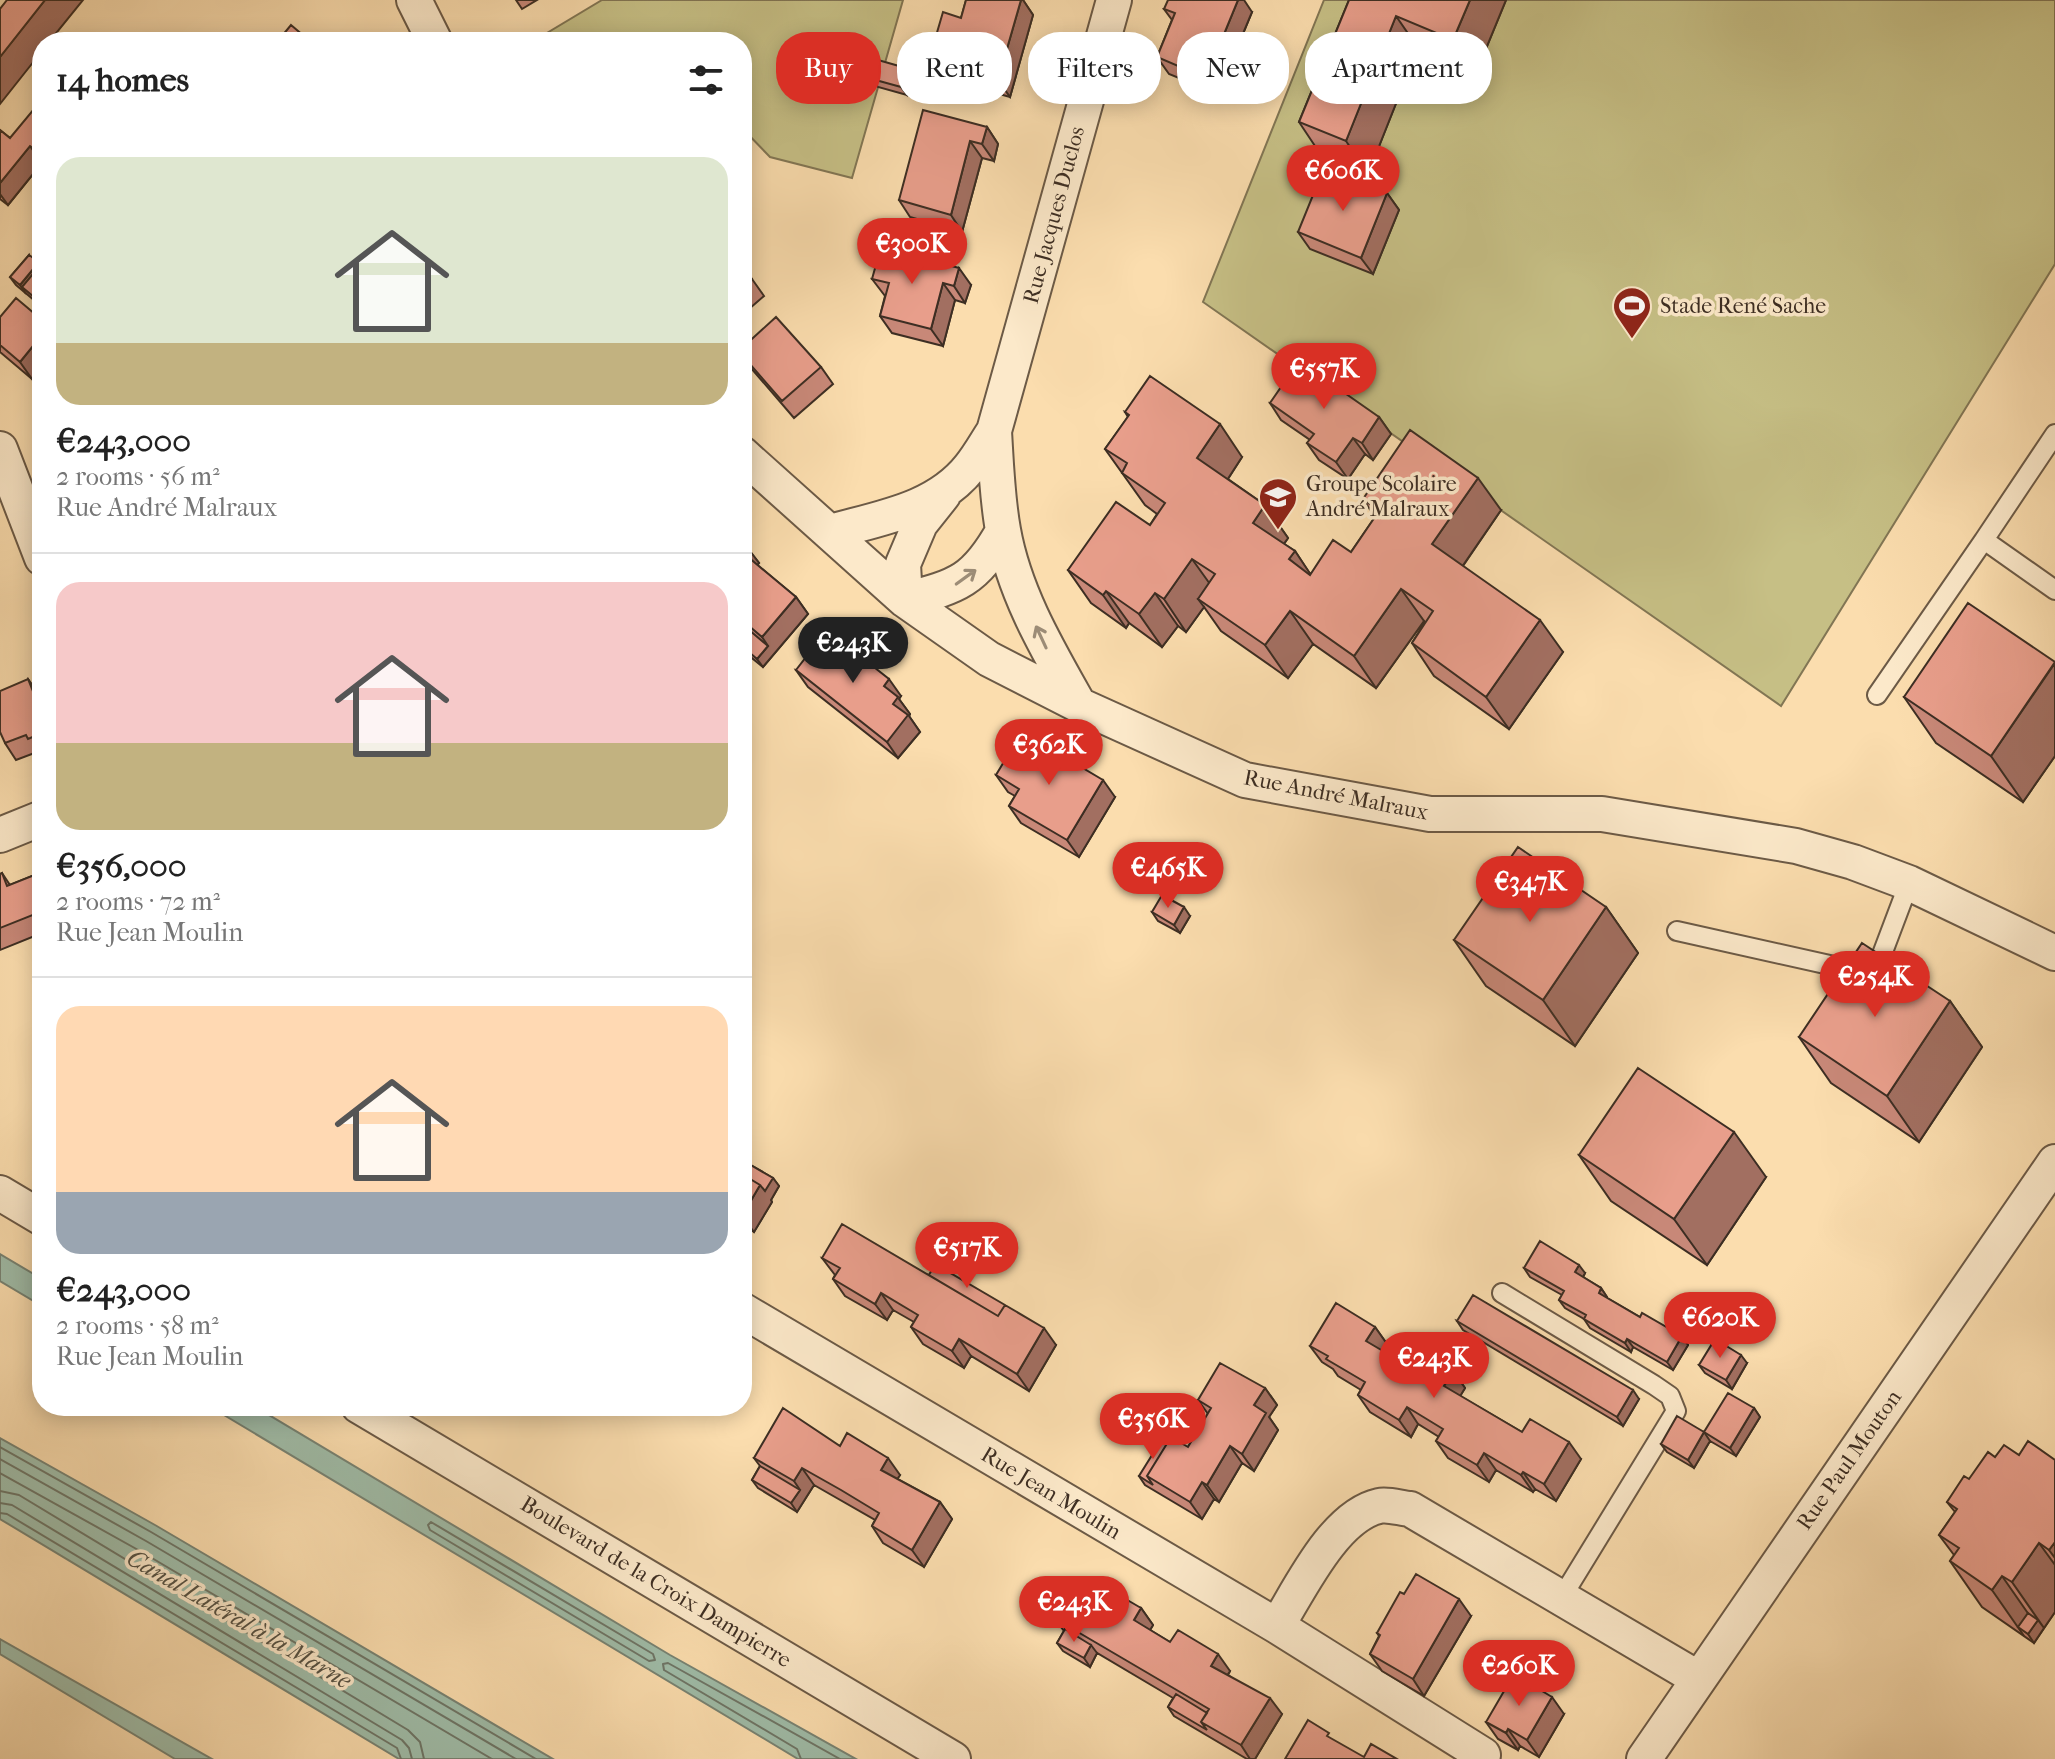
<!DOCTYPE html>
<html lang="en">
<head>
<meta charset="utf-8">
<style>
	body { margin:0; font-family:"IM FELL French Canon",serif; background:#f6f6f6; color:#222; height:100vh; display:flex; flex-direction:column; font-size:30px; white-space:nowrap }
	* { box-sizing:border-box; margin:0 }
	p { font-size:26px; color:#767676 }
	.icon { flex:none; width:44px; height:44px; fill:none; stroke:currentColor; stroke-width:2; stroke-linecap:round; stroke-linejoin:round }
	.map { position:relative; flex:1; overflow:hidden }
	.panel { position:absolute; left:32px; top:32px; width:720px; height:1384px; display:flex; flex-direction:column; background:#fff; border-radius:32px; box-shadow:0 4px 20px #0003 }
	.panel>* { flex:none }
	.top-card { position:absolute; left:776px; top:32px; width:760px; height:72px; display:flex; gap:16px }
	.price { position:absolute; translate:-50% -68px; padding:0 18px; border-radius:28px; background:#d93025; color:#fff; font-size:26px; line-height:52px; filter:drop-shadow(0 2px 4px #0008) }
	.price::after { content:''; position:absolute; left:50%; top:48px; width:24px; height:18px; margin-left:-12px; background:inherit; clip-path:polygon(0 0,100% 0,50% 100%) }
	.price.on { background:#222; color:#fff }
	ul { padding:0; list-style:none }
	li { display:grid; align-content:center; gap:16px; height:424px; padding:0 24px }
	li+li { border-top:2px solid #e0e0e0 }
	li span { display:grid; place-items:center; height:248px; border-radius:24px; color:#555 }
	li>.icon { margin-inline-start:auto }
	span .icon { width:144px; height:144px; fill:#fffc; stroke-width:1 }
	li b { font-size:34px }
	h2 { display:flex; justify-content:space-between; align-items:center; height:96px; padding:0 24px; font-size:34px }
	.pill { padding:0 28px; border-radius:32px; background:#fff; box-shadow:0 4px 20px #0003; font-size:28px; line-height:72px }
	.pill.on { background:#d93025; color:#fff }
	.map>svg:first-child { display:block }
</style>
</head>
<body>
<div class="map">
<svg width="2055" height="1759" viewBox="0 0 2055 1759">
	<rect width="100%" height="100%" fill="#fbddae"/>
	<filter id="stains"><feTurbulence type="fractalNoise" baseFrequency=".0025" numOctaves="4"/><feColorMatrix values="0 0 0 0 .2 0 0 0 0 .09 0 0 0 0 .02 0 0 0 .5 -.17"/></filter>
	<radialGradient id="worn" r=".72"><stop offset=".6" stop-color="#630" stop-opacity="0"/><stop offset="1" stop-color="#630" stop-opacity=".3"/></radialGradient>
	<path fill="#c6bf85" stroke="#827654" stroke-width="2" d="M602,0H903L852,178L770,157L742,128V42H532Z
		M1324,0H2055V264L1781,706L1203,302Z"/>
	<path fill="#9fbca8" stroke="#788373" stroke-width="2" d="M0,1254L42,1279V1306L0,1281Z
		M209,1406H254L670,1655L856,1759H798Z
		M0,1438L155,1525L553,1759H399L0,1519Z
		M0,1639L212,1759H175L0,1654Z"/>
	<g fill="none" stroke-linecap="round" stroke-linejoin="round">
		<path stroke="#6e7566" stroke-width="2" d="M0,1447L151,1532L536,1759
			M0,1459L146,1541L516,1759
			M0,1473L140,1551L492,1759
			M0,1491L19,1495L408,1730L420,1742L424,1759
			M0,1503L12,1505L402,1740L409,1748L412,1759
			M0,1513L7,1514L397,1748L401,1759
			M431,1522L653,1654L655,1660L649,1661L430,1530L428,1525Z
			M801,1759L797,1749L664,1670L663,1664L668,1663L840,1759"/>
		<defs>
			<path id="lane" d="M2055,434L1984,540L2055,590
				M1877,695L1984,540
				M1677,931L1861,972L1878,965L1909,883
				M1502,1293L1654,1385L1670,1396L1676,1411L1562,1597"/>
			<path id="street" d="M414,0L435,42
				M994,431C996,464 997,497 1003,530C1014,593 1048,650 1079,705
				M0,449L42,558
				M742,454L905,600L989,659L1079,705L1245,780L1430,814H1602L1796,846L1853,862L1909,883L2055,953
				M943,495L920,524L903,564L905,600C958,586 975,581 1003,531
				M830,532C880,518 936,510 970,467C979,456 986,443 994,431L1114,0
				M0,835L42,818
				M0,1193L42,1218
				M742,1310L1277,1626C1300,1589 1334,1516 1379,1506C1388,1504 1400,1508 1410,1509L1699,1679
				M359,1406L953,1759
				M1277,1626L1483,1755
				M1644,1759L2055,1162"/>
		</defs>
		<use href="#lane" stroke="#6c5a46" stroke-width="22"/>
		<use href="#street" stroke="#6c5a46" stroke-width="38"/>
		<use href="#lane" stroke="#fce9ca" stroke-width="18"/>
		<use href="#street" stroke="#fce9ca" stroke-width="34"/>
	</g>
	<path fill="#c88878" stroke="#3d2e23" stroke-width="2" d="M516,0H537L522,9Z
		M966,0H1023L1033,15L1010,97L960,83L953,73L943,70L931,53L961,18Z
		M1349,0H1506L1476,73L1418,48L1368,174L1321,155L1299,122Z
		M1164,9L1252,12L1218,94L1169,74L1157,57L1172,20Z
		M906,68L912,76L907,95L878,87L872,79Z
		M42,114V163L8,205L0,199V130L10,138Z
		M987,127L998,144L994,161L982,158L962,232L910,217L899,200Z
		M1387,193L1399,210L1373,274L1310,249L1298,232Z
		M29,255L40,305L16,285L10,277Z
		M742,267L752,279L764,296L742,315Z
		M872,279L971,285L965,303L955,300L943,346L892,333L880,316L885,296Z
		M0,317L32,379L0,352Z
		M742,348L821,367L833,384L794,418L751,368L742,356Z
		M1270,403L1379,417L1391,434L1373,460L1365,454L1348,479L1319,460L1307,443L1310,440L1281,420Z
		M1125,412L1242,457L1228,479L1265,505L1288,538L1284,544L1295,551L1310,574L1351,552L1375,517L1363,499L1501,510L1463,566L1563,652L1509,729L1434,676L1412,643L1425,622L1424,621L1376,688L1313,644L1288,678L1221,631L1204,607L1186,632L1178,626L1162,647L1129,623L1126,628L1091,603L1068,570L1150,525L1157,514L1145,505L1105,449L1128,417Z
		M742,542L759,563L757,565L796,597L808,614L763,667L742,650Z
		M2055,662V756L2023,802L1936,743L1904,697Z
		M796,670L901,696L899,699L910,714L909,716L920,732L898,758L808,687Z
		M28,679L42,701V755L39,756L37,752L16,760L5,743Z
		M996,775L1115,797L1079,857L1021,823L1009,806L1015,796L1008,792Z
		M42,872V933L0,950V874L2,873L10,885Z
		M1606,907L1638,953L1575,1046L1486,986L1454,940Z
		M1152,912L1190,916L1180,933L1158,921Z
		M1950,1001L1982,1047L1919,1142L1831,1083L1799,1037Z
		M1579,1155L1766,1177L1707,1265L1611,1201Z
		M742,1160L773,1178L779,1186L771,1200L772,1202L754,1232L742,1225Z
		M822,1258L929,1275L1056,1345L1029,1391L971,1356L964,1368L923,1344L911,1327L914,1322L893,1310L887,1320L845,1296L833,1279L835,1275Z
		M1524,1268L1585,1273L1583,1277L1601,1288L1607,1297V1298L1640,1317L1682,1336L1688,1345L1673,1370L1633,1347L1631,1352L1590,1328L1584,1319L1565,1308L1559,1300L1562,1295L1530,1277Z
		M1457,1321L1639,1399L1623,1426L1463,1330Z
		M1375,1327L1387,1344L1382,1350L1405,1364L1453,1371L1465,1388L1460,1396L1522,1432L1581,1459L1556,1501L1535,1489L1533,1492L1496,1470L1489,1482L1448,1458L1436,1441L1439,1437L1418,1424L1411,1437L1370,1412L1358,1395L1361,1390L1338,1376L1333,1369L1322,1362L1310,1346Z
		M1747,1363L1732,1389L1705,1373L1699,1365Z
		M1265,1388L1277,1405L1269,1417L1278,1430L1254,1471L1242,1463L1219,1502L1214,1499L1202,1519L1145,1485L1139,1476L1188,1447L1208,1414L1198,1400Z
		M1754,1408L1760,1417L1736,1456L1710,1441L1694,1468L1667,1452L1661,1444L1704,1432Z
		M840,1446L900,1475L897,1479L940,1502L952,1519L924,1567L883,1543L872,1526L875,1520L814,1485L797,1512L758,1488L752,1480L760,1466L754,1458Z
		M2019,1455L2055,1460V1612L2034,1643L1982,1607L1950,1561L1954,1555L1939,1535L1955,1512L1947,1502L1969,1479L1995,1457Z
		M1093,1596L1141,1608L1153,1625L1150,1630L1170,1642L1230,1671L1228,1675L1282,1714L1255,1759H1247L1174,1716L1168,1707L1173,1698L1097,1653L1090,1667L1063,1651L1057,1643L1064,1631L1054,1618Z
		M1471,1616L1424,1696L1382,1671L1370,1654L1379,1636L1377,1633Z
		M1564,1714L1539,1757L1520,1746L1518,1750L1498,1739L1486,1722Z"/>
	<path fill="#a26f61" stroke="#3d2e23" stroke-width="2" d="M45,0H83L49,42H42V51L0,104V57Z
		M1021,0H1023L1033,15L1010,97L998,80Z
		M1238,0H1244L1252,12L1218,94L1206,78Z
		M1470,0H1506L1476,73L1453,40Z
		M1396,16L1418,48L1368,174L1346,141Z
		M906,68L912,76L907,95L901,87Z
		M987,127L998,144L994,161L982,144Z
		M970,141L982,158L962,232L951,215Z
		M30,146L42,163L8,205L0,194V183Z
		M1387,193L1399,210L1373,274L1361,258Z
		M39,262L42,267L22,287L26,294L20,285Z
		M959,268L971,285L965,303L954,286Z
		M943,283L955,300L943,346L931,329Z
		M42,287V303L40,305L34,297Z
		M42,335V366L32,379L20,362Z
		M1379,417L1391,434L1373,460L1362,443Z
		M1220,424L1242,457L1220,491L1197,458Z
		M1353,438L1365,454L1348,479L1336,462Z
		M1478,478L1501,510L1455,577L1432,544Z
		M1265,505L1288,538L1276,555L1253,523Z
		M747,547L759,563L754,569L742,552Z
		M1295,551L1317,584L1289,559Z
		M1192,559L1215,591L1198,599L1204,607L1186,632L1164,599Z
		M1401,589L1424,621L1376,688L1354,656Z
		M1106,591L1129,623L1126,628L1103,595Z
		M1155,593L1178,626L1162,647L1139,614Z
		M796,597L808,614L763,667L757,659L768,646L762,637Z
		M1290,611L1313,644L1288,678L1265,645Z
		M1540,620L1563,652L1509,729L1486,697Z
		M2055,663V756L2023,802L1991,756Z
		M28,679L40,696L42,701V714Z
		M889,679L901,696L899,699L910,714L909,716L920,732L898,758L887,742L893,704L884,686Z
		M1103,780L1115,797L1079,857L1067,840Z
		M1184,907L1190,916L1180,933L1174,925Z
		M1606,907L1638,953L1575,1046L1543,1000Z
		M1950,1001L1982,1047L1919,1142L1887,1096Z
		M1734,1132L1766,1177L1707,1265L1674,1219Z
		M773,1178L779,1186L771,1200L772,1202L754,1232L742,1216L760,1185Z
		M1579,1265L1585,1273L1581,1281L1575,1272Z
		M1601,1288L1607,1297L1605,1302L1599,1293Z
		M881,1293L893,1310L887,1320L875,1304Z
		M1375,1327L1387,1344L1378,1358L1366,1341Z
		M1044,1328L1056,1345L1029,1391L1017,1374Z
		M1682,1336L1688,1345L1673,1370L1667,1362Z
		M959,1339L971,1356L964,1368L952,1351Z
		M1627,1339L1633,1347L1631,1352L1625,1343Z
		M1741,1355L1747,1363L1732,1389L1726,1380Z
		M1453,1371L1465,1388L1456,1403L1444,1386Z
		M1265,1388L1277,1405L1269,1417L1278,1430L1254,1471L1242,1454L1254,1405Z
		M1633,1390L1639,1399L1623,1426L1617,1417Z
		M688,1406H696L692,1412Z
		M1407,1407L1418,1424L1411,1437L1399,1420Z
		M1754,1408L1760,1417L1736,1456L1730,1448Z
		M1704,1432L1710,1441L1694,1468L1688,1460Z
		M1569,1442L1581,1459L1556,1501L1544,1484Z
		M1230,1446L1242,1463L1219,1502L1207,1485Z
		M1484,1453L1496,1470L1489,1482L1477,1465Z
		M888,1458L900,1475L892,1487L881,1470Z
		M802,1468L814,1485L797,1512L791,1503L800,1490L794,1481Z
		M1523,1472L1535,1489L1533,1492L1521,1475Z
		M1202,1482L1214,1499L1202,1519L1190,1502Z
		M940,1502L952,1519L924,1567L912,1550Z
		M2055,1542V1558L2049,1550Z
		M2039,1543L2055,1565V1612L2044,1628L2012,1582Z
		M2002,1576L2034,1622L2018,1627L2024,1636L1992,1590Z
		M1459,1599L1471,1616L1424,1696L1413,1679Z
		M1141,1608L1153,1625L1146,1637L1134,1620Z
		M2038,1620L2044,1628L2034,1643L2028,1634Z
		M1091,1645L1097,1653L1090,1667L1084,1658Z
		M1218,1654L1230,1671L1223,1682L1211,1666Z
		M1552,1697L1564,1714L1539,1757L1527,1740Z
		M1270,1698L1282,1714L1255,1759H1250L1241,1745Z
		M1508,1729L1520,1746L1518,1750L1506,1733Z"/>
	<path fill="#e89e8b" stroke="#3d2e23" stroke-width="2" d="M7,0H45L0,57V9Z
		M966,0H1021L998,80L948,66L950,58L931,53L943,12L961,18Z
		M1168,0H1238L1206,78L1157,57L1175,13L1164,9Z
		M1349,0H1470L1453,40L1396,16L1346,141L1299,122Z
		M291,25L311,42H277Z
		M878,60L906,68L901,87L872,79Z
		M34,109L42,114V153L41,154L30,146L0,183V130L10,138Z
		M923,110L987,127L982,144L970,141L951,215L899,200Z
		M1324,168L1387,193L1361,258L1298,232Z
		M881,247L959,268L954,286L943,283L931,329L880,316L889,283L872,279Z
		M29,255L39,262L20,285L10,277Z
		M42,263V287L34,297L22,287Z
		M742,267L752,279L742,288Z
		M16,298L42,320V335L20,362L0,345V317Z
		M776,317L821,367L782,401L742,355V348Z
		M1299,361L1379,417L1362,443L1353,438L1336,462L1307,443L1314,434L1270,403Z
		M1150,376L1220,424L1197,458L1265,505L1253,523L1295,551L1289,559L1310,575L1333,540L1351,552L1379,511L1363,499L1410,430L1478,478L1432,544L1540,620L1486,697L1412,643L1433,611L1401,589L1354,656L1290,611L1265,645L1198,599L1215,574L1192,559L1164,599L1155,593L1139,614L1106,591L1103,595L1068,570L1116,502L1150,525L1165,503L1122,473L1127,463L1105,449L1129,415L1125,412Z
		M742,542L747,547L742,552L796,597L762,637L742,620Z
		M1968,603L2055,662L1991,756L1904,697Z
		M742,624L768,646L757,659L742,646Z
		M827,630L889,679L884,686L898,697L893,704L908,715L887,742L796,670Z
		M28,679L42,714V733L28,739L26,735L5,743L0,732V691Z
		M1017,740L1039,753L1044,745L1103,780L1067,840L1009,806L1019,789L996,775Z
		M1518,847L1606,907L1543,1000L1454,940Z
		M42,872V918L40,912L0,928V874L2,873L7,886Z
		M1162,895L1184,907L1174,925L1152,912Z
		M1862,943L1950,1001L1887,1096L1799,1037Z
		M1638,1068L1734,1132L1674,1219L1579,1155Z
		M742,1160L773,1178L765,1191L760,1185L742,1174Z
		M742,1174L760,1185L742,1216Z
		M842,1224L998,1316L1005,1305L1044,1328L1017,1374L959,1339L952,1351L911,1327L918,1315L881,1293L875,1304L833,1279L840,1268L822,1258Z
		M1540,1241L1579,1265L1575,1272L1601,1288L1599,1293L1640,1317L1642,1313L1682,1336L1667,1362L1627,1339L1625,1343L1584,1319L1586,1315L1559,1300L1564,1291L1524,1268Z
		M935,1264L1005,1305L998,1316L929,1275Z
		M1473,1295L1633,1390L1617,1417L1457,1321Z
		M1336,1303L1375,1327L1366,1341L1405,1364L1415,1348L1453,1371L1444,1386L1522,1432L1530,1419L1569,1442L1544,1484L1523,1472L1521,1475L1484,1453L1477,1465L1436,1441L1443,1429L1407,1407L1399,1420L1358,1395L1365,1382L1326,1359L1328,1356L1310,1346Z
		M1715,1339L1741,1355L1726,1380L1699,1365Z
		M1220,1363L1265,1388L1254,1405L1266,1413L1242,1454L1230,1446L1207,1485L1202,1482L1190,1502L1147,1476L1171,1437L1188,1447L1211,1408L1198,1400Z
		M1728,1393L1754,1408L1730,1448L1704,1432Z
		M783,1408L840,1446L847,1433L888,1458L881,1470L940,1502L912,1550L872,1526L879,1513L841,1490L802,1468L794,1481L754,1458Z
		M1677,1416L1704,1432L1688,1460L1661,1444Z
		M1162,1439L1168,1442L1147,1476L1153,1485L1139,1476Z
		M2028,1441L2055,1460V1542L2049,1550L2039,1543L2012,1582L2002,1576L1992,1590L1950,1561L1959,1548L1939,1535L1957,1509L1947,1502L1964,1476L1969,1479L1988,1452L1995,1457L2004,1445L2019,1455Z
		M760,1466L800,1490L791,1503L752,1480Z
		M1416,1574L1459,1599L1413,1679L1370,1654L1380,1635L1377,1633L1400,1592L1404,1594Z
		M1100,1584L1141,1608L1134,1620L1170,1642L1178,1630L1218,1654L1211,1666L1270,1698L1241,1745L1201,1722L1209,1709L1054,1618L1074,1585L1093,1596Z
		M2028,1613L2038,1620L2028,1634L2018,1627Z
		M1065,1629L1091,1645L1084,1658L1057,1643Z
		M1514,1674L1552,1697L1527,1740L1508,1729L1506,1733L1486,1722Z
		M1176,1694L1207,1713L1201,1722L1207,1730L1168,1707Z
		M1308,1720L1329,1733L1327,1736L1364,1757L1371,1744L1397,1759H1285Z"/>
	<defs><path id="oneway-shaft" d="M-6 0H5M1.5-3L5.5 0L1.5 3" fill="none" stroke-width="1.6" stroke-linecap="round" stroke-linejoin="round" transform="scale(2)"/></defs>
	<g stroke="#9c8c76">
		<use href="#oneway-shaft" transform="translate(966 577) rotate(-36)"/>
		<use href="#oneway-shaft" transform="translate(1041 637) rotate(-115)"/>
	</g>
	<defs>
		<symbol id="stadium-pin" viewBox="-11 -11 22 30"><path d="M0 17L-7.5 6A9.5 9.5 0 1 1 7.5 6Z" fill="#8f2418" stroke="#fce9ca"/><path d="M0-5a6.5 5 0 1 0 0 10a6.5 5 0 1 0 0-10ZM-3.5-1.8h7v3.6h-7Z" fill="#fff"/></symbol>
		<symbol id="school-pin" viewBox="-11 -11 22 30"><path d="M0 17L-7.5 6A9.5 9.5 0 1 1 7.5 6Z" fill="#8f2418" stroke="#fce9ca"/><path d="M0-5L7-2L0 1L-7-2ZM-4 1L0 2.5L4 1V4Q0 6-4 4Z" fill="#fff"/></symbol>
	</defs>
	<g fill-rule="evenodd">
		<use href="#stadium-pin" x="1610" y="284" width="44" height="60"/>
		<use href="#school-pin" x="1256" y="475" width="44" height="60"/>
	</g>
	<g text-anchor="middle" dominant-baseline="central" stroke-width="7" stroke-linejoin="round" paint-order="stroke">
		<g font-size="22" fill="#3d2e23" stroke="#fce9ca">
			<text transform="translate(1054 215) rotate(-75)">Rue Jacques Duclos</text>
			<text transform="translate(1336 795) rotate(11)">Rue André Malraux</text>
			<text transform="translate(1849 1460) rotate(-55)">Rue Paul Mouton</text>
			<text transform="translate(1051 1493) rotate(31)">Rue Jean Moulin</text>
			<text transform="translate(656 1582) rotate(31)">Boulevard de la Croix Dampierre</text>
		</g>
		<g font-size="22" fill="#3d2e23" stroke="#fce9ca" text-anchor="start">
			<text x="1660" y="306">Stade René Sache</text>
			<text x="1306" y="484">Groupe Scolaire<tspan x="1306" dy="25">André Malraux</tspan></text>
		</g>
		<g font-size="24" font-style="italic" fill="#565244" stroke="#fce9ca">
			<text transform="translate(239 1619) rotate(30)">Canal Latéral à la Marne</text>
		</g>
	</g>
	<rect width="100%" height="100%" filter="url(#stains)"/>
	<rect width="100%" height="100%" fill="url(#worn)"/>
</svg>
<b class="price" style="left:1343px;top:213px">€606K</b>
<b class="price" style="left:912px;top:286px">€300K</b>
<b class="price" style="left:1324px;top:411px">€557K</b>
<b class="price on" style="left:853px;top:685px">€243K</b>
<b class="price" style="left:1049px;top:787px">€362K</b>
<b class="price" style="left:1168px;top:910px">€465K</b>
<b class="price" style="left:1530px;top:924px">€347K</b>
<b class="price" style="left:1875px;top:1019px">€254K</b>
<b class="price" style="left:967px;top:1290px">€517K</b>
<b class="price" style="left:1720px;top:1360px">€620K</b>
<b class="price" style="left:1434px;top:1400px">€243K</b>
<b class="price" style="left:1153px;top:1461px">€356K</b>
<b class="price" style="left:1074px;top:1644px">€243K</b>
<b class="price" style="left:1519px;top:1708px">€260K</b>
<div class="top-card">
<a class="pill on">Buy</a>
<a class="pill">Rent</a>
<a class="pill">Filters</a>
<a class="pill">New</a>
<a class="pill">Apartment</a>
</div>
<section class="panel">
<h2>14 homes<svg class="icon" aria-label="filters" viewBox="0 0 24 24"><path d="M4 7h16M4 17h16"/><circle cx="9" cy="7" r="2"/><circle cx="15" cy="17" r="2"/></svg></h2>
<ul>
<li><span style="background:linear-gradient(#dfe7d0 75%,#c2b280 0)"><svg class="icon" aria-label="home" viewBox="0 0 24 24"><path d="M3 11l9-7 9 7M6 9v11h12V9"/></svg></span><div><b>€243,000</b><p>2 rooms · 56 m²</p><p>Rue André Malraux</p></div></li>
<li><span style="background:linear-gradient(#f6c9c9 65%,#c2b280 0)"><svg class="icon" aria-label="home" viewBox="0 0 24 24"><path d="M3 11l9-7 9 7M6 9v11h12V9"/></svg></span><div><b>€356,000</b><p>2 rooms · 72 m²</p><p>Rue Jean Moulin</p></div></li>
<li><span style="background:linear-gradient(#ffd9b3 75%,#9aa5b1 0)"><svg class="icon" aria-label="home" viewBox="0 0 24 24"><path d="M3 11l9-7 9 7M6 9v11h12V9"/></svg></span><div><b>€243,000</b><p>2 rooms · 58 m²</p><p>Rue Jean Moulin</p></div></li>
</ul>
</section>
</div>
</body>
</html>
